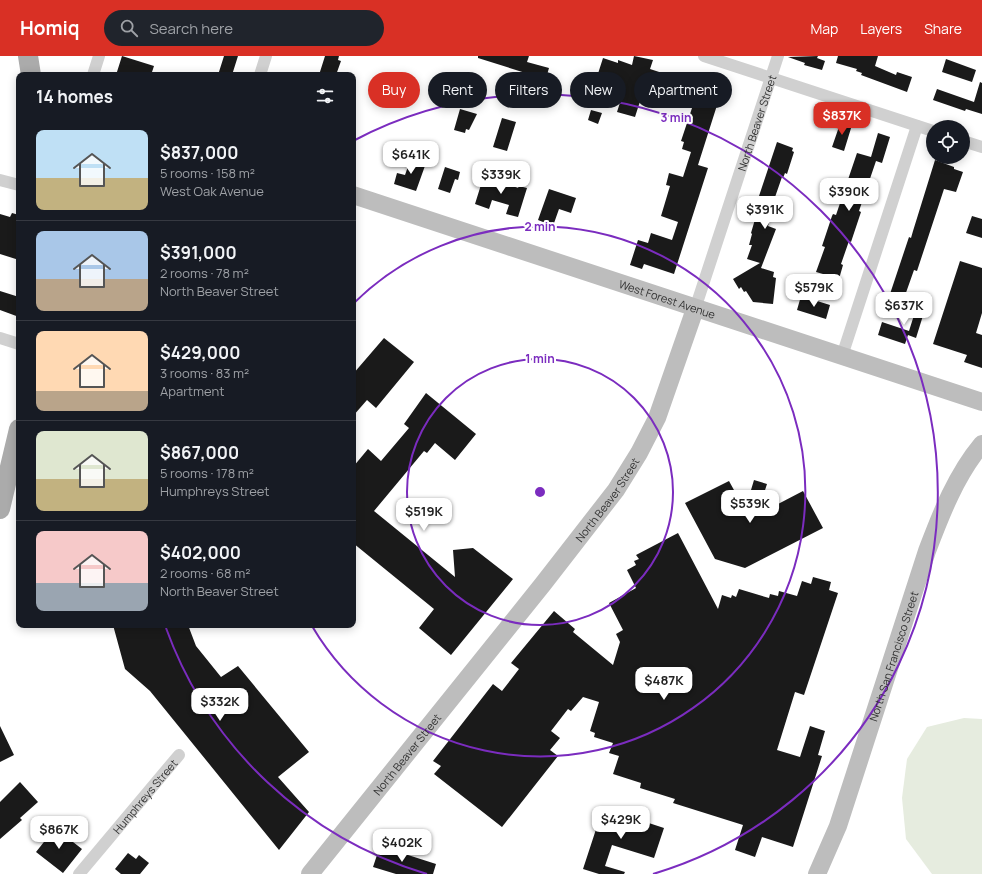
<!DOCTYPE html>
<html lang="en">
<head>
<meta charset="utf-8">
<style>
	body { margin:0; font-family:Manrope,sans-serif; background:#20242c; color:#f1f3f6; height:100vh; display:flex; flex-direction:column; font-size:15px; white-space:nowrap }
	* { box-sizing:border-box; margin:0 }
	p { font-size:13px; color:#9ea1a6 }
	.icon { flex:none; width:22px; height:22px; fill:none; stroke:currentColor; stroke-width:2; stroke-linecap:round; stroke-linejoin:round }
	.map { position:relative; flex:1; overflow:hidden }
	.sheet { position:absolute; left:16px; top:16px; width:340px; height:556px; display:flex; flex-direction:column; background:#171b24; border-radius:8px; box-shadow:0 2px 10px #0003 }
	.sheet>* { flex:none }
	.hud { position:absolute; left:368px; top:16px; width:380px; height:36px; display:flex; gap:8px }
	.controls { position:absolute; left:926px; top:64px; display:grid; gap:8px }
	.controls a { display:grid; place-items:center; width:44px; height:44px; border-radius:50%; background:#171b24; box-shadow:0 2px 10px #0003; font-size:20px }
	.price { position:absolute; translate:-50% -34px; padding:0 9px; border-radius:8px; background:#fff; color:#222; font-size:13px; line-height:26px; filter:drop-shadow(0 1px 2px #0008) }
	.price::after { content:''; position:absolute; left:50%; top:24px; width:12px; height:9px; margin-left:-6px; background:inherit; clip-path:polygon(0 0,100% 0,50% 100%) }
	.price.on { background:#d93025; color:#fff }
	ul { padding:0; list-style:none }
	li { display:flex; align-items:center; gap:12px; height:100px; padding:0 20px }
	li+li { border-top:1px solid #363941 }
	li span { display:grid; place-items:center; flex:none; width:112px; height:80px; border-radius:8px; color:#555 }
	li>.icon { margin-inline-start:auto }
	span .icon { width:48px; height:48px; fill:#fffc; stroke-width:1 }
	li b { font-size:17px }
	h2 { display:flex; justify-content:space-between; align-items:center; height:48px; padding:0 20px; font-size:17px }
	.tag { padding:0 14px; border-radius:18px; background:#171b24; box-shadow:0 2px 10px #0003; font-size:14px; line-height:36px }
	.tag.on { background:#d93025; color:#fff }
	header { display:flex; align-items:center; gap:24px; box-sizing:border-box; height:56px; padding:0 20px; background:#d93025; color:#fff }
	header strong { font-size:19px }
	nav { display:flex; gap:22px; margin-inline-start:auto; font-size:14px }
	.search { width:280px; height:36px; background:#20242c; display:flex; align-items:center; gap:10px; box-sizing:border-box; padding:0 14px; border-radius:22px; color:#9ea1a6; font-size:15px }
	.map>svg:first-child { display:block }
</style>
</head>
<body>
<header>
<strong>Homiq</strong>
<div class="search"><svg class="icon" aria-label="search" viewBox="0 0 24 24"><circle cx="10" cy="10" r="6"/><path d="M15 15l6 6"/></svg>Search here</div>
<nav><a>Map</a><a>Layers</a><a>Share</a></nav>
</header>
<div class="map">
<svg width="982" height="818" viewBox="0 0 982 818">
	<rect width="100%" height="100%" fill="#fff"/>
	<path fill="#e6ecdf" d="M964,662L982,663V818H932L906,783L902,742L907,703L927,671Z"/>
	<path fill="#1a1a1a" d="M122,0L154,10L151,19H116Z
		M224,0H238L232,19H218Z
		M325,0H339L338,4L341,5L336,19H319Z
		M478,0H529L527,6L549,12L543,32L532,29L535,20L478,2Z
		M634,0L653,4L650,13L699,29L701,24L715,28L711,40L719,43L698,109L708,112L674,218L644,208L642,213L630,209L638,184L648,187L651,177L672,184L678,166L661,160L670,130L666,129L669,117L683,121L691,96L682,93L684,86L681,85L696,40L673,34L670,45L643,36L635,61L617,56L623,37L595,27L603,2L618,7V4L632,9Z
		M818,0L817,2L825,5L822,14L804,9L805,7L788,1Z
		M838,0H878L875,10L896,19L897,16L912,21L907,36L861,19L862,17L856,15L857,13L836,7Z
		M946,3L976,14L972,26L942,16Z
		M980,26L982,27V58L966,53L965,55L933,44L937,33L974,46Z
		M460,53L477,58L469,74L466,73L465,77L454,74Z
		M591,54L602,57L598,68L588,64Z
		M502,62L516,66L507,95L493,91Z
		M841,65L852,69L844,95L832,91Z
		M878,77L890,81L882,107L876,105L859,155L861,156L851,186L849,185L841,208L843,209L839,223L835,222L833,227L821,223L823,218L816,216L825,191L822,190L832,160L833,158L836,159L857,97L871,101Z
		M777,86L793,92L792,95L794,96L787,118L785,117L783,122L782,121L774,144H776L768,170L776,173L761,212L774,216L773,221L776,222L773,248L753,246L746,235L744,236L741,231L739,233L733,223L760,207L747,203L752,189H749L752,178L751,177L756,160L753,158Z
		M411,102L426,107L416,135L394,128L397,117L405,119Z
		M935,104L954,111V113L963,116L956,136L944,133L917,215L914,214L902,248L888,244L909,181L911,182L913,175Z
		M445,111L460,116L458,124L455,123L450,137L438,133Z
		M484,119L518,132L519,130L527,132L518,161L506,158L509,149L492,144L489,153L475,148Z
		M549,133L576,142L571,157L559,153L553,170L538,164Z
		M12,157L19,159V204L0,198V158L10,161Z
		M972,160L982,163V182L966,177Z
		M960,205L982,212V257L976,277L982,279V312L964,306L967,299L933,288Z
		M0,235L19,241V261L0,254Z
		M801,240L830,249L826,263L797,254Z
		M913,246L926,250L916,282L908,279L905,288L878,279L882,266L909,275L915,256L910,255Z
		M384,282L414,306L376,352L367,344L353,360V318Z
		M426,337L476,378L455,404L435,387L427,397L424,395L374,455L455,521L453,494L473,492L513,523L451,599L419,572L434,553L353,487V411L368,393L381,405L409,372L404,368Z
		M754,424L767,428L757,459L803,435L823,472L745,512L715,503L685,447L729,425L745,454Z
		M678,477L718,553L722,539L731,542L732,539L736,541L739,533L769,542L770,538L778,540L779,535L797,540L802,525L811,528L813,521L831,526L829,534L838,537L804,639L795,636L777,694L800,701L810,670L825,675L818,699L822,700L793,791L762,781L755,801L735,794L743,769L673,747L675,743L640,732L641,727L613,718L619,700L609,697L613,687L594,681L595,677L590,675L599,646L583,641L571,655L568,653L551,675L560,682L550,694L558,700L502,771L434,718L441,710L433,705L493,628L502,635L519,613L511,607L554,555L575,573L573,576L613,609L620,586L616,578L623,574L609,547L636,532L627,514L636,509L634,505L639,503L636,499Z
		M113,569H188L196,590L221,621L238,610L309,696L278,721L309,756L279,794L150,635L125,613Z
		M0,670L14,699L0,706Z
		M20,726L38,746L20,762L22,764L0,783V746Z
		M603,752L664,772L654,802L612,789L605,810L625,816L624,818H599L583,813Z
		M55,772L82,793L63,817L36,796Z
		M380,790L436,808L433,818H396L373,811Z
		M128,797L136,803L139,799L149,807L140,818H121L115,813Z"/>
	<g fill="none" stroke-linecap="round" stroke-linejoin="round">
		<g stroke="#d0d0d0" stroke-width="12">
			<path d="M704,0L933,75"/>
			<path d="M93,19L99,0"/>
			<path d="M260,19L266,0"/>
			<path d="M963,85L982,91"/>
			<path d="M0,124L19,129"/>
			<path id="s1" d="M695,253L778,0"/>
			<path d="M0,282L19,288"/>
			<path d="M842,300L917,70"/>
			<path id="s2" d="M79,818L179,699"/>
		</g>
		<g stroke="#bdbdbd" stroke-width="18">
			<path id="s3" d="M353,139L982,346"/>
			<path id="s4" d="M310,818L543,528L616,434L639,397L657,362L695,253"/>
			<path id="s5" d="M817,818L838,770L927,495C941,458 956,419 982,388"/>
		</g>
		<path stroke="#ababab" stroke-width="20" d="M28,0L31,19
			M0,453L19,373"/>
	</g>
	<g fill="none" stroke="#7b2cbf" stroke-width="2">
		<circle cx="540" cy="436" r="133"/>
		<path d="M354 247A265 265 0 1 1 312 570"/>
		<path d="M427 818A398 398 0 0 1 166 572M353 85A398 398 0 1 1 653 818"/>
	</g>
	<g text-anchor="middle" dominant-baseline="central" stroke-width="4" stroke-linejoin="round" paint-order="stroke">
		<g font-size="11" fill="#333" stroke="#fff">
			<text stroke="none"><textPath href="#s1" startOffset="196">North Beaver Street</textPath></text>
			<text stroke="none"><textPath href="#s3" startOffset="331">West Forest Avenue</textPath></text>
			<text stroke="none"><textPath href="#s4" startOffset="478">North Beaver Street</textPath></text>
			<text stroke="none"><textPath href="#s5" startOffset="231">North San Francisco Street</textPath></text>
			<text stroke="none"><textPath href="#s4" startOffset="154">North Beaver Street</textPath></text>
			<text stroke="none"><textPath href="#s2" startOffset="102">Humphreys Street</textPath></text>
		</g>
	</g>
	<circle cx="540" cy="436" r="6" fill="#7b2cbf" stroke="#fff" stroke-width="2"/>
	<g font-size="12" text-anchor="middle" font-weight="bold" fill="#7b2cbf" stroke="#fff" stroke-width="4" stroke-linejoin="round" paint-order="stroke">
		<text x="676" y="66">3 min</text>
		<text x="540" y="175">2 min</text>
		<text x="540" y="307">1 min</text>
	</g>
</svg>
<div class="controls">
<a><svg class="icon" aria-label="locate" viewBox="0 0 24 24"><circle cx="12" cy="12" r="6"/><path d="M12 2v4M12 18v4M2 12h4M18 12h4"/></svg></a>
</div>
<b class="price on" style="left:842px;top:80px">$837K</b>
<b class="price" style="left:411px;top:119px">$641K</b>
<b class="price" style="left:501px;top:139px">$339K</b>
<b class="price" style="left:849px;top:156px">$390K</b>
<b class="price" style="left:765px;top:174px">$391K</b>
<b class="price" style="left:814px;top:252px">$579K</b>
<b class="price" style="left:904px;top:270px">$637K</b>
<b class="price" style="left:750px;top:468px">$539K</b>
<b class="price" style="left:424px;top:476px">$519K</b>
<b class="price" style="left:664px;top:645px">$487K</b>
<b class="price" style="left:220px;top:666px">$332K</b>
<b class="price" style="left:621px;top:784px">$429K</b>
<b class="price" style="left:59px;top:794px">$867K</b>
<b class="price" style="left:402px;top:807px">$402K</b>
<div class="hud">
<a class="tag on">Buy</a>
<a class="tag">Rent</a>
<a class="tag">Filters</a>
<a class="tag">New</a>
<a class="tag">Apartment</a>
</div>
<section class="sheet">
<h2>14 homes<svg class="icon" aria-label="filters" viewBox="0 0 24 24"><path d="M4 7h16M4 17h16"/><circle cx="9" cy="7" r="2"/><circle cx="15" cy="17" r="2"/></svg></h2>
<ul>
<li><span style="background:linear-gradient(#bfe0f5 60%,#c2b280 0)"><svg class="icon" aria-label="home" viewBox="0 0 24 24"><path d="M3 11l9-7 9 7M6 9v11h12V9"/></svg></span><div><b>$837,000</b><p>5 rooms · 158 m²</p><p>West Oak Avenue</p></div></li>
<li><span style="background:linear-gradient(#a9c7e8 60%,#b9a48a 0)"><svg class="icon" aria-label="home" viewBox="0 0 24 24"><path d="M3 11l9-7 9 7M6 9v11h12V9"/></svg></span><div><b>$391,000</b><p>2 rooms · 78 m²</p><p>North Beaver Street</p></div></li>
<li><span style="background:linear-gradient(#ffd9b3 75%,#b9a48a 0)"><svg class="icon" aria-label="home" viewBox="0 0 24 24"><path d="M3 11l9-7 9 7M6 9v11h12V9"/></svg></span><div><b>$429,000</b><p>3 rooms · 83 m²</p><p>Apartment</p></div></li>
<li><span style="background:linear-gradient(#dfe7d0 60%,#c2b280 0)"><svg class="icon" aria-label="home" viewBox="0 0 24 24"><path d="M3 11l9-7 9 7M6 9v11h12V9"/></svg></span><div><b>$867,000</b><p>5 rooms · 178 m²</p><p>Humphreys Street</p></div></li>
<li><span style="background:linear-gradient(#f6c9c9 65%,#9aa5b1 0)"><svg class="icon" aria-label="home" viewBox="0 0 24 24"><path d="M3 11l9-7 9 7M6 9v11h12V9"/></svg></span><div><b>$402,000</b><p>2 rooms · 68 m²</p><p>North Beaver Street</p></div></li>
</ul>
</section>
</div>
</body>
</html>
